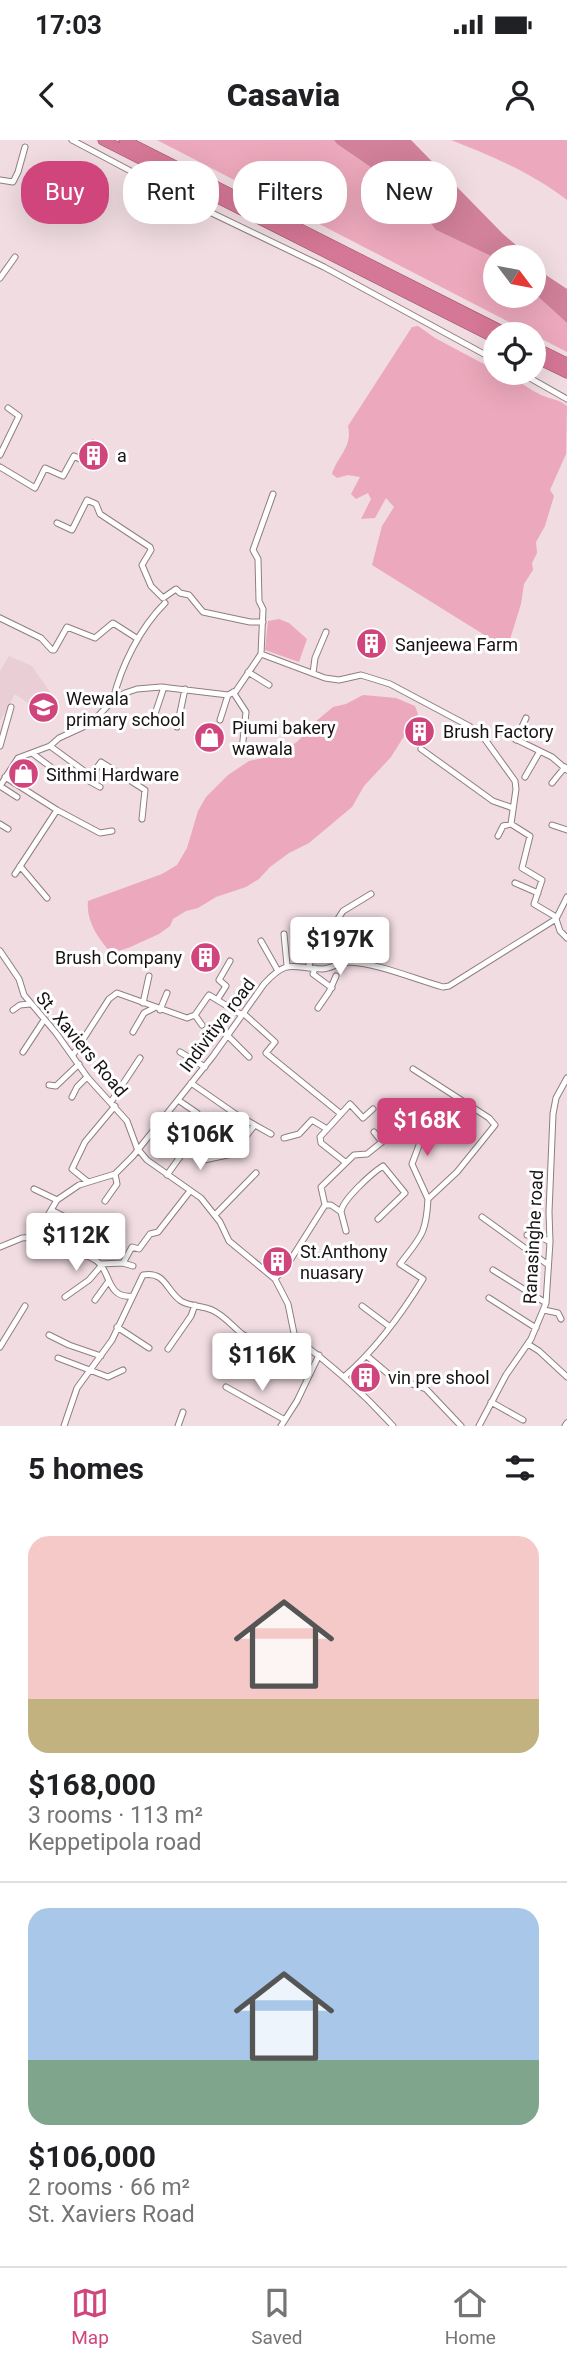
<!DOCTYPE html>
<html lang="en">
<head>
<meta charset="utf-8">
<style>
	body { margin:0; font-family:Roboto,sans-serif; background:#f6f6f6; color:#202124; height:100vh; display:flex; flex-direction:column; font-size:26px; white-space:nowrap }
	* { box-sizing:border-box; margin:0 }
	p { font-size:23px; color:#757577 }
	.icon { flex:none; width:38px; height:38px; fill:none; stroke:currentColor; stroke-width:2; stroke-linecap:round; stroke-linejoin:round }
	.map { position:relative; height:1286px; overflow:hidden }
	.sheet { display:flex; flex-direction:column; background:#fff; flex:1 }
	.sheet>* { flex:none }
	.top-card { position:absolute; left:21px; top:21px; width:525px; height:63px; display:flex; gap:14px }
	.needle { width:46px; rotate:122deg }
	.buttons { position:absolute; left:483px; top:105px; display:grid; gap:14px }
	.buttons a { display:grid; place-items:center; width:63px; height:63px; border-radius:50%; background:#fff; box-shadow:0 7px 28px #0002; font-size:35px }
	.price { position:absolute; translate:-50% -60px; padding:0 16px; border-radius:7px; background:#fff; color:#222; font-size:23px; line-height:46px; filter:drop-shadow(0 2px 4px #0008) }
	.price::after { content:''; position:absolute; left:50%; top:42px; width:21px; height:16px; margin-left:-10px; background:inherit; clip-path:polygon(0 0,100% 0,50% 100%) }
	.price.on { background:#d0457c; color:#fff }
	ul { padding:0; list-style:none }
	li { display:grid; align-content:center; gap:14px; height:371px; padding:0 28px }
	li+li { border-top:2px solid #e0e0e0 }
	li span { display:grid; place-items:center; height:217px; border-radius:21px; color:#555 }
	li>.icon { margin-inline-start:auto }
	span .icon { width:126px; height:126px; fill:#fffc; stroke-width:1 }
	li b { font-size:30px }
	h2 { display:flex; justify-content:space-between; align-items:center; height:84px; padding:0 28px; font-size:30px }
	.pill { padding:0 24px; border-radius:28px; background:#fff; box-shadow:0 7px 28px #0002; font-size:24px; line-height:63px }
	.pill.on { background:#d0457c; color:#fff }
	.status { display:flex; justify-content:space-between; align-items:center; height:49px; padding:0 35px; background:#fff; direction:ltr }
	.status svg { height:19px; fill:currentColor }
	header { display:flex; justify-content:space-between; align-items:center; height:91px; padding:0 28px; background:#fff; font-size:32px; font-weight:800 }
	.dock { display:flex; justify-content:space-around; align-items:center; height:98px; border-top:2px solid #e0e0e0; background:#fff; font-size:19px; color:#757577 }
	.dock a { display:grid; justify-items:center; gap:4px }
	.dock .on { color:#d0457c }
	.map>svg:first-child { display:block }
</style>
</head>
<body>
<div class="status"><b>17:03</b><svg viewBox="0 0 49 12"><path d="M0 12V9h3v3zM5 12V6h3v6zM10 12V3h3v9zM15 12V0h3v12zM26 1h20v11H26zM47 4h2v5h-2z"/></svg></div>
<header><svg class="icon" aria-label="back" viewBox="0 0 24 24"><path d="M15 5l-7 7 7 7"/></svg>Casavia<svg class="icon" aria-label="person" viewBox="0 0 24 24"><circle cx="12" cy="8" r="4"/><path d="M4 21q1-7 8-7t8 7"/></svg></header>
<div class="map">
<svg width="567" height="1286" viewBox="0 0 567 1286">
	<rect width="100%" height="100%" fill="#f0dce1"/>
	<path fill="#eaced5" d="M9,516L32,526L57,562L49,578L15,554L0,581V531Z"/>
	<path fill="#eca8bc" d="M157,0H334L337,4L404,50L436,90L495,118V156H534V153L567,183V212Z
		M451,0H567V60C532,33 492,16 451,0Z
		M418,186L435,198L495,230V233C509,233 528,249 541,255C550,259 559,259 567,266L566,314L550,350L554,356L545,386L536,402L537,413L532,423L533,430L524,444L521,464L507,509L372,425L382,386L394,367L386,358L375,378L361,379L371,359L368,353L356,359L351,354L360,337L348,335L337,338L332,334C337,317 353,307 348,286L412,187Z
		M279,479L289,483L307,499L299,522L265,510L268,481Z
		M363,555L396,558L415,566L418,574L391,617L364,646L352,667L309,703L289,713L270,727L259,739L246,747L216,757L198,768L186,771L173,779L170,786L159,794L128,808L111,813C98,798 86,781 88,761L162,734L177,725L187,708L198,671L206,657L228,635L249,621L278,615L298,601L315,582L333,567L346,564Z"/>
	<path fill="#d1819a" d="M334,0H411L503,94L530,117L495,118L436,90L404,50L337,4Z
		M534,121L546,135L567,149V183L534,153Z"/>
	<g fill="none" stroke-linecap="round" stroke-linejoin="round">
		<defs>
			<path id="minor" d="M72,0L193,64L324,127L495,220
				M0,40L13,42L18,32L25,7
				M0,138L15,117
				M521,233L567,259
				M0,315L19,276L8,268
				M0,327L35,348L45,328L63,336L74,316L82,320L93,303
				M57,383L72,390L87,360L96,364L100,374L150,407L151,410L142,425L151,446L163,458L176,449L180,453L189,455L203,472L250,482H263
				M0,478L41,498L52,510H54L67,487L95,498L113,483L138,499
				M261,514L325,538L339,540L361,535L390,544L469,586L484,598L515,641L516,649L511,684L530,696L522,728L542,740L534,764L556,777
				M261,514L263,469L259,461L258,419L253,410L273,354
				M248,532L269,545
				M313,533L315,518L326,492
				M233,552L246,572L242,610
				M113,560C121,526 140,488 165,463
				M220,580L228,555
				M152,583L164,547
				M177,587L185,549
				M499,591L552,617L567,630
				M516,600L526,578
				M0,606L11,567
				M50,606L91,636L89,641L100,647
				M421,609L493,661L513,668
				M32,613L52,628
				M91,636L101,622L145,650L142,679
				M5,637L57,670L15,734
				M525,637L540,611
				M552,643L565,627
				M0,646L18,618L50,606L59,598L83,587L99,575L113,560L125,553L137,549L161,547L228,555L236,551L261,514
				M0,646L17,657
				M57,670L100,693L112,691
				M0,684L8,689
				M552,685L567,690
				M498,696L503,686L511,684
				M20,726L47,758
				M515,743L538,753
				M556,779L560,791L567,798
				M284,794L287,825
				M261,801L278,831
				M0,811L19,839L24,855L56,893L88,938L127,981L137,1008L147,1020L201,1058L220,1082L229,1101L275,1139L288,1164L295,1198C331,1224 363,1253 393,1286
				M310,827L309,824L314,816L343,771L371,754
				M315,828L313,834L332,848
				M217,860L226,846L219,840L230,821
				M143,863L149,836
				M318,868L329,852L336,836
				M13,870L20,865L30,864
				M160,870L167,853
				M243,873L275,902L266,913L341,974
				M195,875L202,885
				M133,892L144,873L154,868
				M228,896L249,917
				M23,912L44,880
				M180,912L205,927
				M73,915L109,859L117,853L187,878L195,875L209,855L242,875
				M191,943L237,975L271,994
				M49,945L56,946L79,924
				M72,957L77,947L87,937
				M178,960L197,973
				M111,962L140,918
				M422,987L424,992L412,1024L428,1059
				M374,992L382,1002
				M284,998L299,994L312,980L327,989
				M345,1022L321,1003L320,997L350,964L363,978L373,969
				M167,1035L182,1014C191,1011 196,1014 204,1020L232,1014L254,986
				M88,1042L72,1029L85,1002L115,966
				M34,1049L57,1060
				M105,1061L117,1044L115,1034
				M325,1065L321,1047L354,1015L367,1014L392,994
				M51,1070L83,1086
				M341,1072L346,1091
				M215,1075L256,1033
				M482,1077L547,1124
				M527,1095H537L550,1102
				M35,1097C50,1102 89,1113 99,1123C110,1133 108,1159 132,1156
				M0,1107L22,1098L35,1097L57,1060L79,1045L115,1034L133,1016L213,916L264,844C288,818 291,828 322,829C331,829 339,822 348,822C378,823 414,839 443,847L449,846L556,779L567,757
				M86,1116L104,1089
				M123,1123L132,1107L139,1109L150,1094L158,1092L190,1051
				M100,1124L123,1123L133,1126
				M493,1130L546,1163
				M275,1139L291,1119L325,1065H331L341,1072C342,1060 372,1033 383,1026L405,1053L378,1079
				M65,1157L89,1140L101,1126
				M489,1158L536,1188
				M95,1160L108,1142
				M362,1166L390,1187
				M544,1170L558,1173L561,1179
				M117,1187L149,1208
				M49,1195L69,1205L101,1216
				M528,1204L539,1211L567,1237
				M0,1207L25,1166
				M168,1209L191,1176L195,1165
				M367,1216L392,1237L426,1249L461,1286
				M58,1218L108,1237L123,1230
				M344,1237C376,1209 401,1175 423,1139L400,1124C421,1096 426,1095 428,1059L457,1032L495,985L489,978L413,929
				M226,1247L285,1280
				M491,1262L523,1280
				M64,1286L77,1248L112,1200L143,1135C166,1131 166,1151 181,1161C189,1166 203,1166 212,1170C225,1176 232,1186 242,1194C258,1205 278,1203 295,1198
				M178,1286L183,1272
				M281,1286L297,1261L319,1215
				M479,1286L506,1235L531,1199L546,1163L550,1102L549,1072L553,974L556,958L567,938
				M565,1286L567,1283"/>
			<path id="motorway" d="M103,0L495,198
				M124,0L508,194
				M534,207L567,223
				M534,217L567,233"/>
		</defs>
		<use href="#minor" stroke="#907e83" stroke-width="7"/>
		<use href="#motorway" stroke="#935468" stroke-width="11"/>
		<use href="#minor" stroke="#fff" stroke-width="5"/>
		<use href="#motorway" stroke="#d57796" stroke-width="10"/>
	</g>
	<defs>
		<symbol id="building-disc" viewBox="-11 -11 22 22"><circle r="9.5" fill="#d0457c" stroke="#fff"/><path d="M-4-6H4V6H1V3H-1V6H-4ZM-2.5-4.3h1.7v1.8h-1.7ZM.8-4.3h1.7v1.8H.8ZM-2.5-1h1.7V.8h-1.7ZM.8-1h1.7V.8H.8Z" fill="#fff"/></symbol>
		<symbol id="school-disc" viewBox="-11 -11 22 22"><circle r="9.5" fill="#d0457c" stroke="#fff"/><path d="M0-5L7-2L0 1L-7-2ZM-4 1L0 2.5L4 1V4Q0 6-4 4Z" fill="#fff"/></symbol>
		<symbol id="shop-disc" viewBox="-11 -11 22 22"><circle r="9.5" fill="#d0457c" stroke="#fff"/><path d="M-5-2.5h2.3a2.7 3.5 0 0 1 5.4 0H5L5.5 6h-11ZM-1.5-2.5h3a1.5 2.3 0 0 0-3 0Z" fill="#fff"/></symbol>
	</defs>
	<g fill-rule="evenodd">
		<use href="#building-disc" x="76" y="298" width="35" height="35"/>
		<use href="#building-disc" x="354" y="486" width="35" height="35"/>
		<use href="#school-disc" x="26" y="550" width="35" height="35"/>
		<use href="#building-disc" x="402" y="574" width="35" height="35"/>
		<use href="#shop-disc" x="192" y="580" width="35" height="35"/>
		<use href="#shop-disc" x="6" y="616" width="35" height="35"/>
		<use href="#building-disc" x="188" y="800" width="35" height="35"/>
		<use href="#building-disc" x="260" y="1104" width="35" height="35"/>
		<use href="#building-disc" x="348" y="1220" width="35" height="35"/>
	</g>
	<g text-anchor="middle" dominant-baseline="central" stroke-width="6" stroke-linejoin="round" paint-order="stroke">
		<g font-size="18" fill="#181214" stroke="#fff" text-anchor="start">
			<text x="117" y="315">a</text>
			<text x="395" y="504">Sanjeewa Farm</text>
			<text x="66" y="558">Wewala<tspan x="66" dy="21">primary school</tspan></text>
			<text x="232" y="587">Piumi bakery<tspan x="232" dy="21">wawala</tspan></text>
			<text x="443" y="591">Brush Factory</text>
			<text x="46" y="634">Sithmi Hardware</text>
			<text x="182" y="817" text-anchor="end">Brush Company</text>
			<text x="300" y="1111">St.Anthony<tspan x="300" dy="21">nuasary</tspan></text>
			<text x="388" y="1237">vin pre shool</text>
		</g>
		<g font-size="18" fill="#181214" stroke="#fff">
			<text transform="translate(217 885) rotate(-53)">Indivitiya road</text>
			<text transform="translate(82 904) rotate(50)">St. Xaviers Road</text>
			<text transform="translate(533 1097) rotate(-87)">Ranasinghe road</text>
		</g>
	</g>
</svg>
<div class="buttons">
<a><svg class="needle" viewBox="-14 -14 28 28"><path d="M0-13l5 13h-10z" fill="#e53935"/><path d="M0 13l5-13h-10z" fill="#757577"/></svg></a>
<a><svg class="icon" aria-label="locate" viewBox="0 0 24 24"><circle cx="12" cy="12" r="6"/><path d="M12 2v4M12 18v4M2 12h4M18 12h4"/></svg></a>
</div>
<b class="price" style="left:340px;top:837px">$197K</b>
<b class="price on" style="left:427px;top:1018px">$168K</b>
<b class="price" style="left:200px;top:1032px">$106K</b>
<b class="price" style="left:76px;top:1133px">$112K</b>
<b class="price" style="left:262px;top:1253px">$116K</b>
<div class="top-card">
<a class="pill on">Buy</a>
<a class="pill">Rent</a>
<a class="pill">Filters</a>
<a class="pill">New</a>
</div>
</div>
<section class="sheet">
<h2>5 homes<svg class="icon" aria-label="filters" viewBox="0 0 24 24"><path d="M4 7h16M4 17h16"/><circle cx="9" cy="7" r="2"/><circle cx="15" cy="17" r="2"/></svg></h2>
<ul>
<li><span style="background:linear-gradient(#f6c9c9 75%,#c2b280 0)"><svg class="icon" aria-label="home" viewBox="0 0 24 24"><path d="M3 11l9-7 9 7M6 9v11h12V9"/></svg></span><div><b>$168,000</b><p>3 rooms · 113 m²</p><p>Keppetipola road</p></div></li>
<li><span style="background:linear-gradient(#a9c7e8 70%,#7fa58c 0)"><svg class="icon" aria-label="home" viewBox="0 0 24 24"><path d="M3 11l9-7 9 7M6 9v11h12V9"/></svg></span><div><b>$106,000</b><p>2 rooms · 66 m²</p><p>St. Xaviers Road</p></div></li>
</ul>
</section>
<nav class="dock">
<a class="on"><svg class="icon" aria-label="map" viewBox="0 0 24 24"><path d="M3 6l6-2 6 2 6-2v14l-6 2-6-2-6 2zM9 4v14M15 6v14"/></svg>Map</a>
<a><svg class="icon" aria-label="saved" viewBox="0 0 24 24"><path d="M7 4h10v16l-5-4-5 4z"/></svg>Saved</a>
<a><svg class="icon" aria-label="home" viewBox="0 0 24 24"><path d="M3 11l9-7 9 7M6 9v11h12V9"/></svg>Home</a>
</nav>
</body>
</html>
